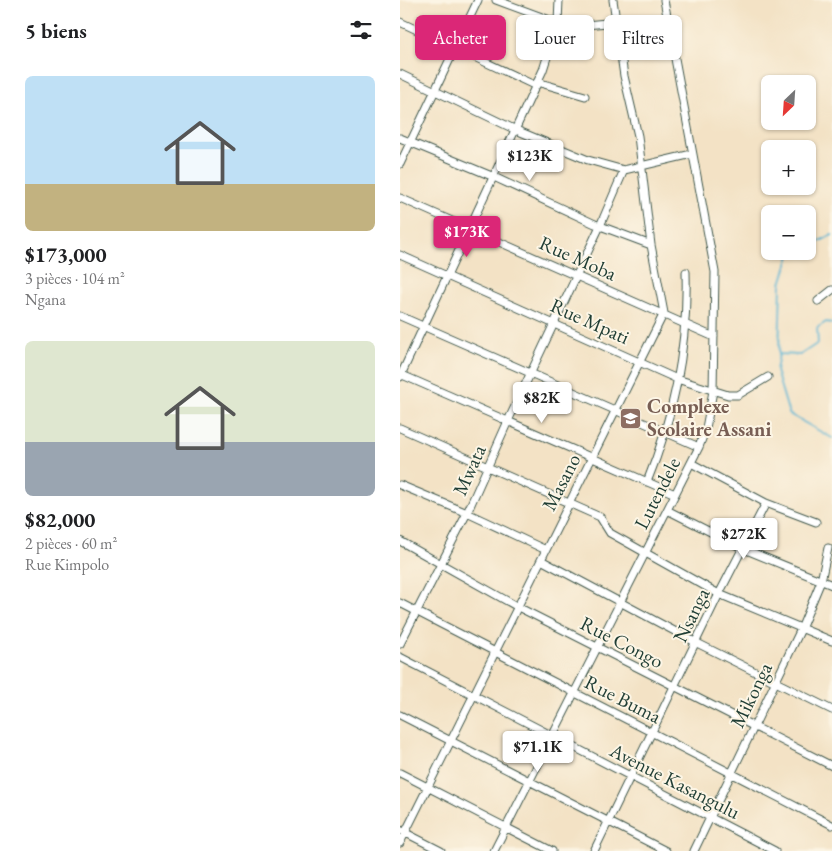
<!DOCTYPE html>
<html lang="fr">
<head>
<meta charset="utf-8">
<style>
	body { margin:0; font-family:"EB Garamond",serif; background:#f2f2f2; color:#202124; height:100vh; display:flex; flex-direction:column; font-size:19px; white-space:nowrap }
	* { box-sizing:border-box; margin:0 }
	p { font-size:16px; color:#757577 }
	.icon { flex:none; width:28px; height:28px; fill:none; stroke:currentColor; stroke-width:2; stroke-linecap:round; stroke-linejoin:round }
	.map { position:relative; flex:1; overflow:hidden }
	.side { display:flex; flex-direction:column; background:#fff; width:400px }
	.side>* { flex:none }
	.top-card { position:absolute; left:15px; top:15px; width:341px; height:45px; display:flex; gap:10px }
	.needle { width:32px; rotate:205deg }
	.controls { position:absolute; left:361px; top:75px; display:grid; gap:10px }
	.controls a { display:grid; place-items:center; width:55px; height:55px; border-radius:8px; background:#fff; box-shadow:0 1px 4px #0004; font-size:25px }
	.price { position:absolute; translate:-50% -42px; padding:0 11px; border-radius:5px; background:#fff; color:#222; font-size:16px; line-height:32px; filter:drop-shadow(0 1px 2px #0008) }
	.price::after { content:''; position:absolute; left:50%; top:30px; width:15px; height:11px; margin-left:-8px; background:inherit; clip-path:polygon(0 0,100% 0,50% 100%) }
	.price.current { background:#db2777; color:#fff }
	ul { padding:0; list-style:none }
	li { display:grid; align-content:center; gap:10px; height:265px; padding:0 25px }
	li span { display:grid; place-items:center; height:155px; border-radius:8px; color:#555 }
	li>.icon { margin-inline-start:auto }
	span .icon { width:90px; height:90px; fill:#fffc; stroke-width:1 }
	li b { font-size:21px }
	h2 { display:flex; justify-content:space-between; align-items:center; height:60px; padding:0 25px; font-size:21px }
	.tag { padding:0 18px; border-radius:8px; background:#fff; box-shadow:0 1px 4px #0004; font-size:18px; line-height:45px }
	.tag.current { background:#db2777; color:#fff }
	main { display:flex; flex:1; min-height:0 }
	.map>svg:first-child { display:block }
</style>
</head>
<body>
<main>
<section class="side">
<h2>5 biens<svg class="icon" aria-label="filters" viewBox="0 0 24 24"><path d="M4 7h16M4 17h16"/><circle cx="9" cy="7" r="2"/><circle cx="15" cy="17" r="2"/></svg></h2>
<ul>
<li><span style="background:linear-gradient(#bfe0f5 70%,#c2b280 0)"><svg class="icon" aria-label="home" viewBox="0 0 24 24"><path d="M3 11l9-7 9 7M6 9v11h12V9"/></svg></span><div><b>$173,000</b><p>3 pièces · 104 m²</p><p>Ngana</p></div></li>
<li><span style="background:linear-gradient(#dfe7d0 65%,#9aa5b1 0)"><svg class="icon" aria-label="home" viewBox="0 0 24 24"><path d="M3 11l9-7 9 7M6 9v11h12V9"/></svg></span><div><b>$82,000</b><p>2 pièces · 60 m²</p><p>Rue Kimpolo</p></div></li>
</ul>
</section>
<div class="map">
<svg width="432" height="851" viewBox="0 0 432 851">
	<rect width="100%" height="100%" fill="#fcf5e5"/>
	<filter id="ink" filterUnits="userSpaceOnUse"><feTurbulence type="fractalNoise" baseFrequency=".02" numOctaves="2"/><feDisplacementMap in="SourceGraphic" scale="10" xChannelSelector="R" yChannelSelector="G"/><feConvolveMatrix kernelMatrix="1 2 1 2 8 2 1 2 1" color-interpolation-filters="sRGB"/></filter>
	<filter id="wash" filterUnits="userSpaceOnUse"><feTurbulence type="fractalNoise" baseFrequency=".0096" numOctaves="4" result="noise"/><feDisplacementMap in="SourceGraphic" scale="20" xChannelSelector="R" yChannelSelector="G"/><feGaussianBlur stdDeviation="1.12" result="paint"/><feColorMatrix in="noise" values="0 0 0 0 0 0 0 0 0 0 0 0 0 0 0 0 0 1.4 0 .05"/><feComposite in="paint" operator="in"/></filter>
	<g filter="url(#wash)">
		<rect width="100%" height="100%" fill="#f3e2c5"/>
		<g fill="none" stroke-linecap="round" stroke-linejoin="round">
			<path stroke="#53b2d1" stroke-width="2" d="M408,247L432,235
				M398,251L390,255L381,284L379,354L376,371L389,414L432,438
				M379,354L400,355L418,343L417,328L426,322L432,323"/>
		</g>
	</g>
	<g filter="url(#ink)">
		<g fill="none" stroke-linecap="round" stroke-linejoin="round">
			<defs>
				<path id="minor" d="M96,0L158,23L186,25L217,22
					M0,22L136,86
					M0,74L116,130L188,160L224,170L292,154
					M137,82L185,96
					M0,138L94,177L195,224L251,245
					M0,164L78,0
					M0,198L314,337
					M0,255L277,379L328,395H338L368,377
					M418,301L432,290
					M0,316L299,447
					M0,374L275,494
					M0,377L143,70L158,23L159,0
					M0,428L200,517L210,533L319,594L432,641
					M291,463L366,503L416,522
					M247,482C274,416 288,343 286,272
					M0,485L67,513L146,550
					M267,510L344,549L432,585
					M0,541L118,607L432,766
					M141,560L295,642L432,710
					M0,603L432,825
					M0,644L67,513L108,421L200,226L224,170
					M0,657L375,851
					M0,715L266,851
					M0,773L152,851
					M0,830L41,851
					M0,843L264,313L251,245L238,136L224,76L213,0
					M94,851L299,447L306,428L313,391L315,272L264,0
					M194,851L319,594L366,503
					M294,851L401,629L421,581L428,548"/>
			</defs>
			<use href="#minor" stroke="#3f564a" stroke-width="9"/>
			<use href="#minor" stroke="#fff" stroke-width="7"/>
		</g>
	</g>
	<defs>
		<symbol id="school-square" viewBox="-11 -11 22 22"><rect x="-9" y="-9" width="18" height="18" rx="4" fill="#8d6e63" stroke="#fcf5e5"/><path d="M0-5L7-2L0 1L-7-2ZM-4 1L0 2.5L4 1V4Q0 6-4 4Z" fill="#fff"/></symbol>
	</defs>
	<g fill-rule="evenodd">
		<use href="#school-square" x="218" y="406" width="25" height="25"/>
	</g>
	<g text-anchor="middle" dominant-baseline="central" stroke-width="4" stroke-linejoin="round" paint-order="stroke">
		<g font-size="20" fill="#1f3d34" stroke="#fcf5e5">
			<text transform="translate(178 258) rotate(24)">Rue Moba</text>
			<text transform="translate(190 321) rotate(24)">Rue Mpati</text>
			<text transform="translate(69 470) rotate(-66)">Mwata</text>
			<text transform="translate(161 482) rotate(-63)">Masano</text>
			<text transform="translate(257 493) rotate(-63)">Lutendele</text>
			<text transform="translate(291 615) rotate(-64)">Nsanga</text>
			<text transform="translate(222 642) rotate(27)">Rue Congo</text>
			<text transform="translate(351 695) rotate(-64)">Mikonga</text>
			<text transform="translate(223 699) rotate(27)">Rue Buma</text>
			<text transform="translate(275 781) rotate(27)">Avenue Kasangulu</text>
		</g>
		<g font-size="20" font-weight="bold" fill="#785e54" stroke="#fcf5e5" text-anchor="start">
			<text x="247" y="406">Complexe<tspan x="247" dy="23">Scolaire Assani</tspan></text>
		</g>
	</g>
</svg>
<div class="controls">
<a><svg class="needle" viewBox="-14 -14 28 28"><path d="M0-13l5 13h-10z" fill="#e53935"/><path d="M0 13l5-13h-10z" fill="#757577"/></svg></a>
<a>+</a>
<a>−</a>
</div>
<b class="price" style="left:130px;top:182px">$123K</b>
<b class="price current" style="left:67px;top:258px">$173K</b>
<b class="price" style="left:142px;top:424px">$82K</b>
<b class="price" style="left:344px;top:560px">$272K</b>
<b class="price" style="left:138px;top:773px">$71.1K</b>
<div class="top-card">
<a class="tag current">Acheter</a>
<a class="tag">Louer</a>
<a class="tag">Filtres</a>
</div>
</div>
</main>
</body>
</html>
